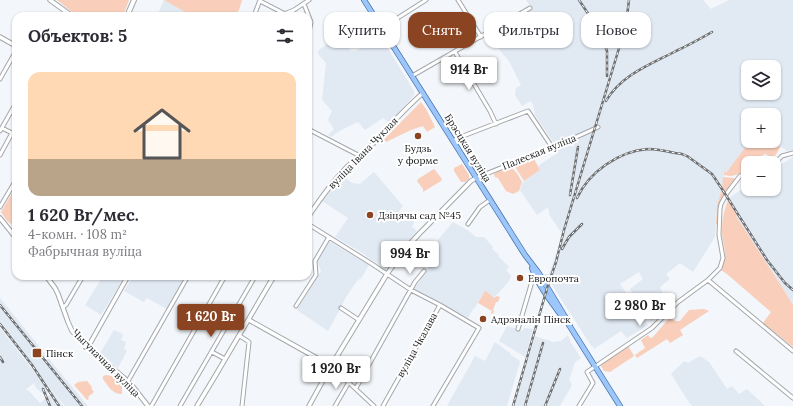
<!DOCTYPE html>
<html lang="ru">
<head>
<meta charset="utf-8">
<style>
	body { margin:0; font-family:Lora,serif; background:#f2f2f3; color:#2b2b33; height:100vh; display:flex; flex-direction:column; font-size:15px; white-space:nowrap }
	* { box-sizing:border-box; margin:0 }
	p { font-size:13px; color:#7c7c81 }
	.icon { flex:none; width:22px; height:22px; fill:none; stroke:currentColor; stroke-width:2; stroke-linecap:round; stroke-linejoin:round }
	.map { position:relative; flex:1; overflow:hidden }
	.details { position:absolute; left:12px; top:12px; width:300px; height:268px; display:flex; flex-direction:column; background:#fff; border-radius:12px; box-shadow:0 1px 3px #0004 }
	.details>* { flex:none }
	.top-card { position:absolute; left:324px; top:12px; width:380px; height:36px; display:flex; gap:8px }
	.fabs { position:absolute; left:741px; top:60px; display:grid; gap:8px }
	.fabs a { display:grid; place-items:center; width:40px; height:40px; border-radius:8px; background:#fff; box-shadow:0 1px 3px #0004; font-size:20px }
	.price { position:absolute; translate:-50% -34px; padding:0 9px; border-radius:4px; background:#fff; color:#222; font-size:13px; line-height:26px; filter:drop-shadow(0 1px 2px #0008) }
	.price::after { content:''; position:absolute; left:50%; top:24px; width:12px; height:9px; margin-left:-6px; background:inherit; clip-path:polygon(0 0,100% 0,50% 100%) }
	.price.on { background:#8b4421; color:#fff }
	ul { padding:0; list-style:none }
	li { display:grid; align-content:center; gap:8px; height:212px; padding:0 16px }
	li span { display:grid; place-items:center; height:124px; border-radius:12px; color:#555 }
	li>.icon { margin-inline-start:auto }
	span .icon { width:72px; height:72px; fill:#fffc; stroke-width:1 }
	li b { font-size:17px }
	h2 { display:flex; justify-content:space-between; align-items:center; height:48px; padding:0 16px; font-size:17px }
	.chip { padding:0 14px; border-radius:12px; background:#fff; box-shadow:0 1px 3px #0004; font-size:14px; line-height:36px }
	.chip.on { background:#8b4421; color:#fff }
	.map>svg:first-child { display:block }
</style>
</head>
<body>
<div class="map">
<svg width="793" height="406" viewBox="0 0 793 406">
	<rect width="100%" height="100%" fill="#f3f6fa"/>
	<path fill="#e1e9f3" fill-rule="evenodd" d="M164,0L166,1L192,16H157Z
		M526,0H703L711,9L729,0H793V150L786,151L785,149L780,147L774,139V136L776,134L774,132V115H748V141H750L726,173L724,172L722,189L717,205L715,237L693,272L680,263L666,274L670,279L660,287L667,304L651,321L630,289L643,279L639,272L620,284L648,325L627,338L626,337L621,331L594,349L593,346L592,347L552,285L542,274H549L561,240V232L550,216L548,207L537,215L520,190L523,182L540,170L538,166L557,153L553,142L535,115L533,105L531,101L522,106L515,95L516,88L521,85L509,61L501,52L492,37L501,31L531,8ZM748,67H774V93H748Z
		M339,35L351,51H356L374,39L375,37L379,41L382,39L414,91V95L389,123L383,118L365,130L358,122L341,130L331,137L328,135L334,129L328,120L332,111L322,100L326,63L318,54V51Z
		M793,157V305L782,287L736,216L738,213L729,198L748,185V189H774V169Z
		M374,172L403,206L399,211L414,222L412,227L417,231L386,269L367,257L364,254L335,237L348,218L322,201L343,176L352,183L360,184Z
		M453,222L469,231L476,237H484L493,247L492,249L499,255L498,256L509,267L506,270L511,276L509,281L494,298L486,291H485L474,309H473L468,318L414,289L428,268L437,257L438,253L432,247Z
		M329,241L369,265L362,277L357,281L346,297L341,307L345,312L340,309L328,331L297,310L321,271L317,261Z
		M103,276H125L101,315L85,305Z
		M133,276H186L167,309L147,298L144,302L124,291Z
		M0,298L63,376L88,406H65L54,393L63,406H0V328L39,378L38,380L40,378L29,363L0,326ZM37,381L34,384L37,389L45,395L51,390L53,392L40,403L28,390L27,391L24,387L26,389Z
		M507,326L523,331L524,328L533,329L525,357L499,341Z
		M114,330L123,334L121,340L126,342L124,349L127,351L118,368L100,353Z
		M568,335L571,343L581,358L575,362L569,380L572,385L560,406H514L535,336L553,342L561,341Z
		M495,342L510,353L511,355L519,360L520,362L507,406H447L475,356L485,361Z
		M700,356L709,362L727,389L732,386L733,387L739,394L747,389L765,406H693L690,404L671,374L684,361L688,363Z"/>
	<path fill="#f9cebb" d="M57,0H129L123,16H77Z
		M164,0H242L239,10L234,16H192Z
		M421,102L426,109L435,127L427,132L423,126L411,130L386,142L384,139Z
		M774,139L780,147L777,153L773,158C770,157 768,155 765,154L761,156H760L759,157L764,160L768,163H748L740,174L731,176L724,175V171L726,173L750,141H774Z
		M532,157H533L540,170L524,181L514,165Z
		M462,164L469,175V179L465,182H461L454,171V168Z
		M510,166L517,173L522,182L519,191L513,194L506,191L498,178L495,177L494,175L495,171Z
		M434,169L435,170L442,179L441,181L423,192V189L417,181L418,179Z
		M723,177L734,178L735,180L719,203L718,225L716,224L717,205L722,189Z
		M16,186V221L14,226L7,221L1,212Z
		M729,198L738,214L736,216L782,287L793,305V347L763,323L771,312L727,274L721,270C729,254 723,249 722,232C722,220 724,209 729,198Z
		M485,291H486L494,298L497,296L500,297L498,302H496L493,310L494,311L493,314L491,313L492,311L478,303Z
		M704,309L709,311L680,330L683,335L670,343L667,339L637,358L635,355L645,348L641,340L648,335L650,338L653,337L670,317L675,321H680L689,310Z
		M628,346L633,354L634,356L610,372L604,371L601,366L602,364Z
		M106,375L118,377L122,382V394C112,394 108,386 103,379V376Z
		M87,381L92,387L91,388L94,392L88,397L89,399L87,400L74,385L78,382Z"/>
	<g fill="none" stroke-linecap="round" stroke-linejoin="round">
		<defs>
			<path id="minor" d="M458,0L481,37
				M260,1L289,16
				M304,4L311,22L308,37
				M284,14L294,10L309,0
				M254,16L260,0
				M382,28L426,0
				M455,52L490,111L496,124
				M412,76L530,8
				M0,79L16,51
				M308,129L360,156
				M0,131L16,103
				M453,141L458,138L528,111L552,147
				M0,155L12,133L2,128
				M774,164L782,156L793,153
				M476,178C517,161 559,146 598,127
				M0,207L16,180
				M308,224L372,264L411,290L440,305L479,328L433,406
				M468,224L480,207L490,200
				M708,280L793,351
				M296,306L316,275L315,261L329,237
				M63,307L66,305L83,276
				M341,308L359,320
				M518,329L533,278L536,276
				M240,336L249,342L242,406
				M736,351L793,398
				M212,352L225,359
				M331,366L374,406
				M128,381L188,276
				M356,388L415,282L424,271
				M151,406L152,405L225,276
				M180,406L253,280L254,276
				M335,406L349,382
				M383,406L440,305
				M579,406L593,383L587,372L652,328L678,302L708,280L720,268L723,258L719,235L720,209L721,204L727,193L740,176L748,173"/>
			<path id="tertiary" d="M50,0L72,16
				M0,37L16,46
				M308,217C320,199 332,182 348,166C355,160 362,155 369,148C386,130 403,110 423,93
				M0,218L16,238
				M12,233L16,226
				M46,276L55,288L58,294L68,322L72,331L85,345L123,377L134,388L148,406
				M249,320L331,366
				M88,347L128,276
				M197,406L214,378L274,276
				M309,406L331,366L387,274L405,249L419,234L471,181L476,178"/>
			<path id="secondary" d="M127,16L134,0"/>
			<path id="primary" d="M364,0L525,255L538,272L567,320L570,326
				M532,268C539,287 552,303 564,319
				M569,325L620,406"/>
		</defs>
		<use href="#minor" stroke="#a4a7ab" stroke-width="5"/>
		<use href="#tertiary" stroke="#a4a7ab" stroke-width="5.5"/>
		<use href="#secondary" stroke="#a4a7ab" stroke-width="6"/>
		<use href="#primary" stroke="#4572ab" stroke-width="6"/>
		<use href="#minor" stroke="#fff" stroke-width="3"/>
		<use href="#tertiary" stroke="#fff" stroke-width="3.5"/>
		<use href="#secondary" stroke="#fff" stroke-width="4"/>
		<use href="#primary" stroke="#9dc7fb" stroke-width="4.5"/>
		<defs>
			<path id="rail" d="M579,0L599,30L607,51V76
				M606,101C621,75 651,64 676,51C689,45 700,39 712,32
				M570,195L578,147
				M577,198C589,172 619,151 648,149C657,149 666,151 675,153C679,153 683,154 687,156L712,174L722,189L767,260L785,283L793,290
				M562,249L569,237L582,224
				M0,305L82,406
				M0,324L32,365L59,406
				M0,357L3,362
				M43,389L50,406
				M513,406L548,285L556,262L564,230L623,35L627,16L629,0
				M525,406L543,343
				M545,406L560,369"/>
		</defs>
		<use href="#rail" stroke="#6e7072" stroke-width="2.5"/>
		<use href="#rail" stroke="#fff" stroke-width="1" stroke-dasharray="3" stroke-linecap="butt"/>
	</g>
	<g fill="#8b4421" stroke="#fff" stroke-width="1.5">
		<circle cx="418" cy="136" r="4"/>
		<circle cx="370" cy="215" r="4"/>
		<circle cx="520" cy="278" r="4"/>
		<circle cx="483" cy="319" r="4"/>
		<rect x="32" y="348" width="10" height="10" rx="2"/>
	</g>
	<g text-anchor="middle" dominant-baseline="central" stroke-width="4" stroke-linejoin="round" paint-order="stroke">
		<g font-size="10" fill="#191a1b" stroke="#fff" text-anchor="start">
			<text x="418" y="148" text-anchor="middle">Будзь<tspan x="418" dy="12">у форме</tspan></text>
			<text x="378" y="215">Дзіцячы сад №45</text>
			<text x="528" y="278">Европочта</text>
			<text x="491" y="319">Адрэналін Пінск</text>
			<text x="46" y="353">Пінск</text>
		</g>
		<g font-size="10" fill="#191a1b" stroke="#fff">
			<text transform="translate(468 148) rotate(58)">Брэсцкая вуліца</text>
			<text transform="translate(539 152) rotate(-22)">Палеская вуліца</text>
			<text transform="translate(363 153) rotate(-46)">вуліца Івана Чуклая</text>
			<text transform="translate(417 345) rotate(-61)">вуліца Чкалава</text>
			<text transform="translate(106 363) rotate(45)">Чыгуначная вуліца</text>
		</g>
	</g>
</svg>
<div class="fabs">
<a><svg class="icon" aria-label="layers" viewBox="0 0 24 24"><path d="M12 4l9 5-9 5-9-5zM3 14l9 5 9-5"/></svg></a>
<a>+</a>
<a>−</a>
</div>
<b class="price" style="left:469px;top:91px">914 Br</b>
<b class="price" style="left:410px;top:275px">994 Br</b>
<b class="price" style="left:640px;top:327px">2 980 Br</b>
<b class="price on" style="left:211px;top:338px">1 620 Br</b>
<b class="price" style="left:336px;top:390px">1 920 Br</b>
<div class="top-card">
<a class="chip">Купить</a>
<a class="chip on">Снять</a>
<a class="chip">Фильтры</a>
<a class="chip">Новое</a>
</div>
<section class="details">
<h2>Объектов: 5<svg class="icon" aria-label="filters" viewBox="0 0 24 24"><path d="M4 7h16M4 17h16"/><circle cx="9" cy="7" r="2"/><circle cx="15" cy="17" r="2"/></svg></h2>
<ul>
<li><span style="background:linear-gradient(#ffd9b3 70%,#b9a48a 0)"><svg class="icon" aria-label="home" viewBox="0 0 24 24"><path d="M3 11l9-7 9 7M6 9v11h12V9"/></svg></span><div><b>1 620 Br/мес.</b><p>4-комн. · 108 m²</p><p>Фабрычная вуліца</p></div></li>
</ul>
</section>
</div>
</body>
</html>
